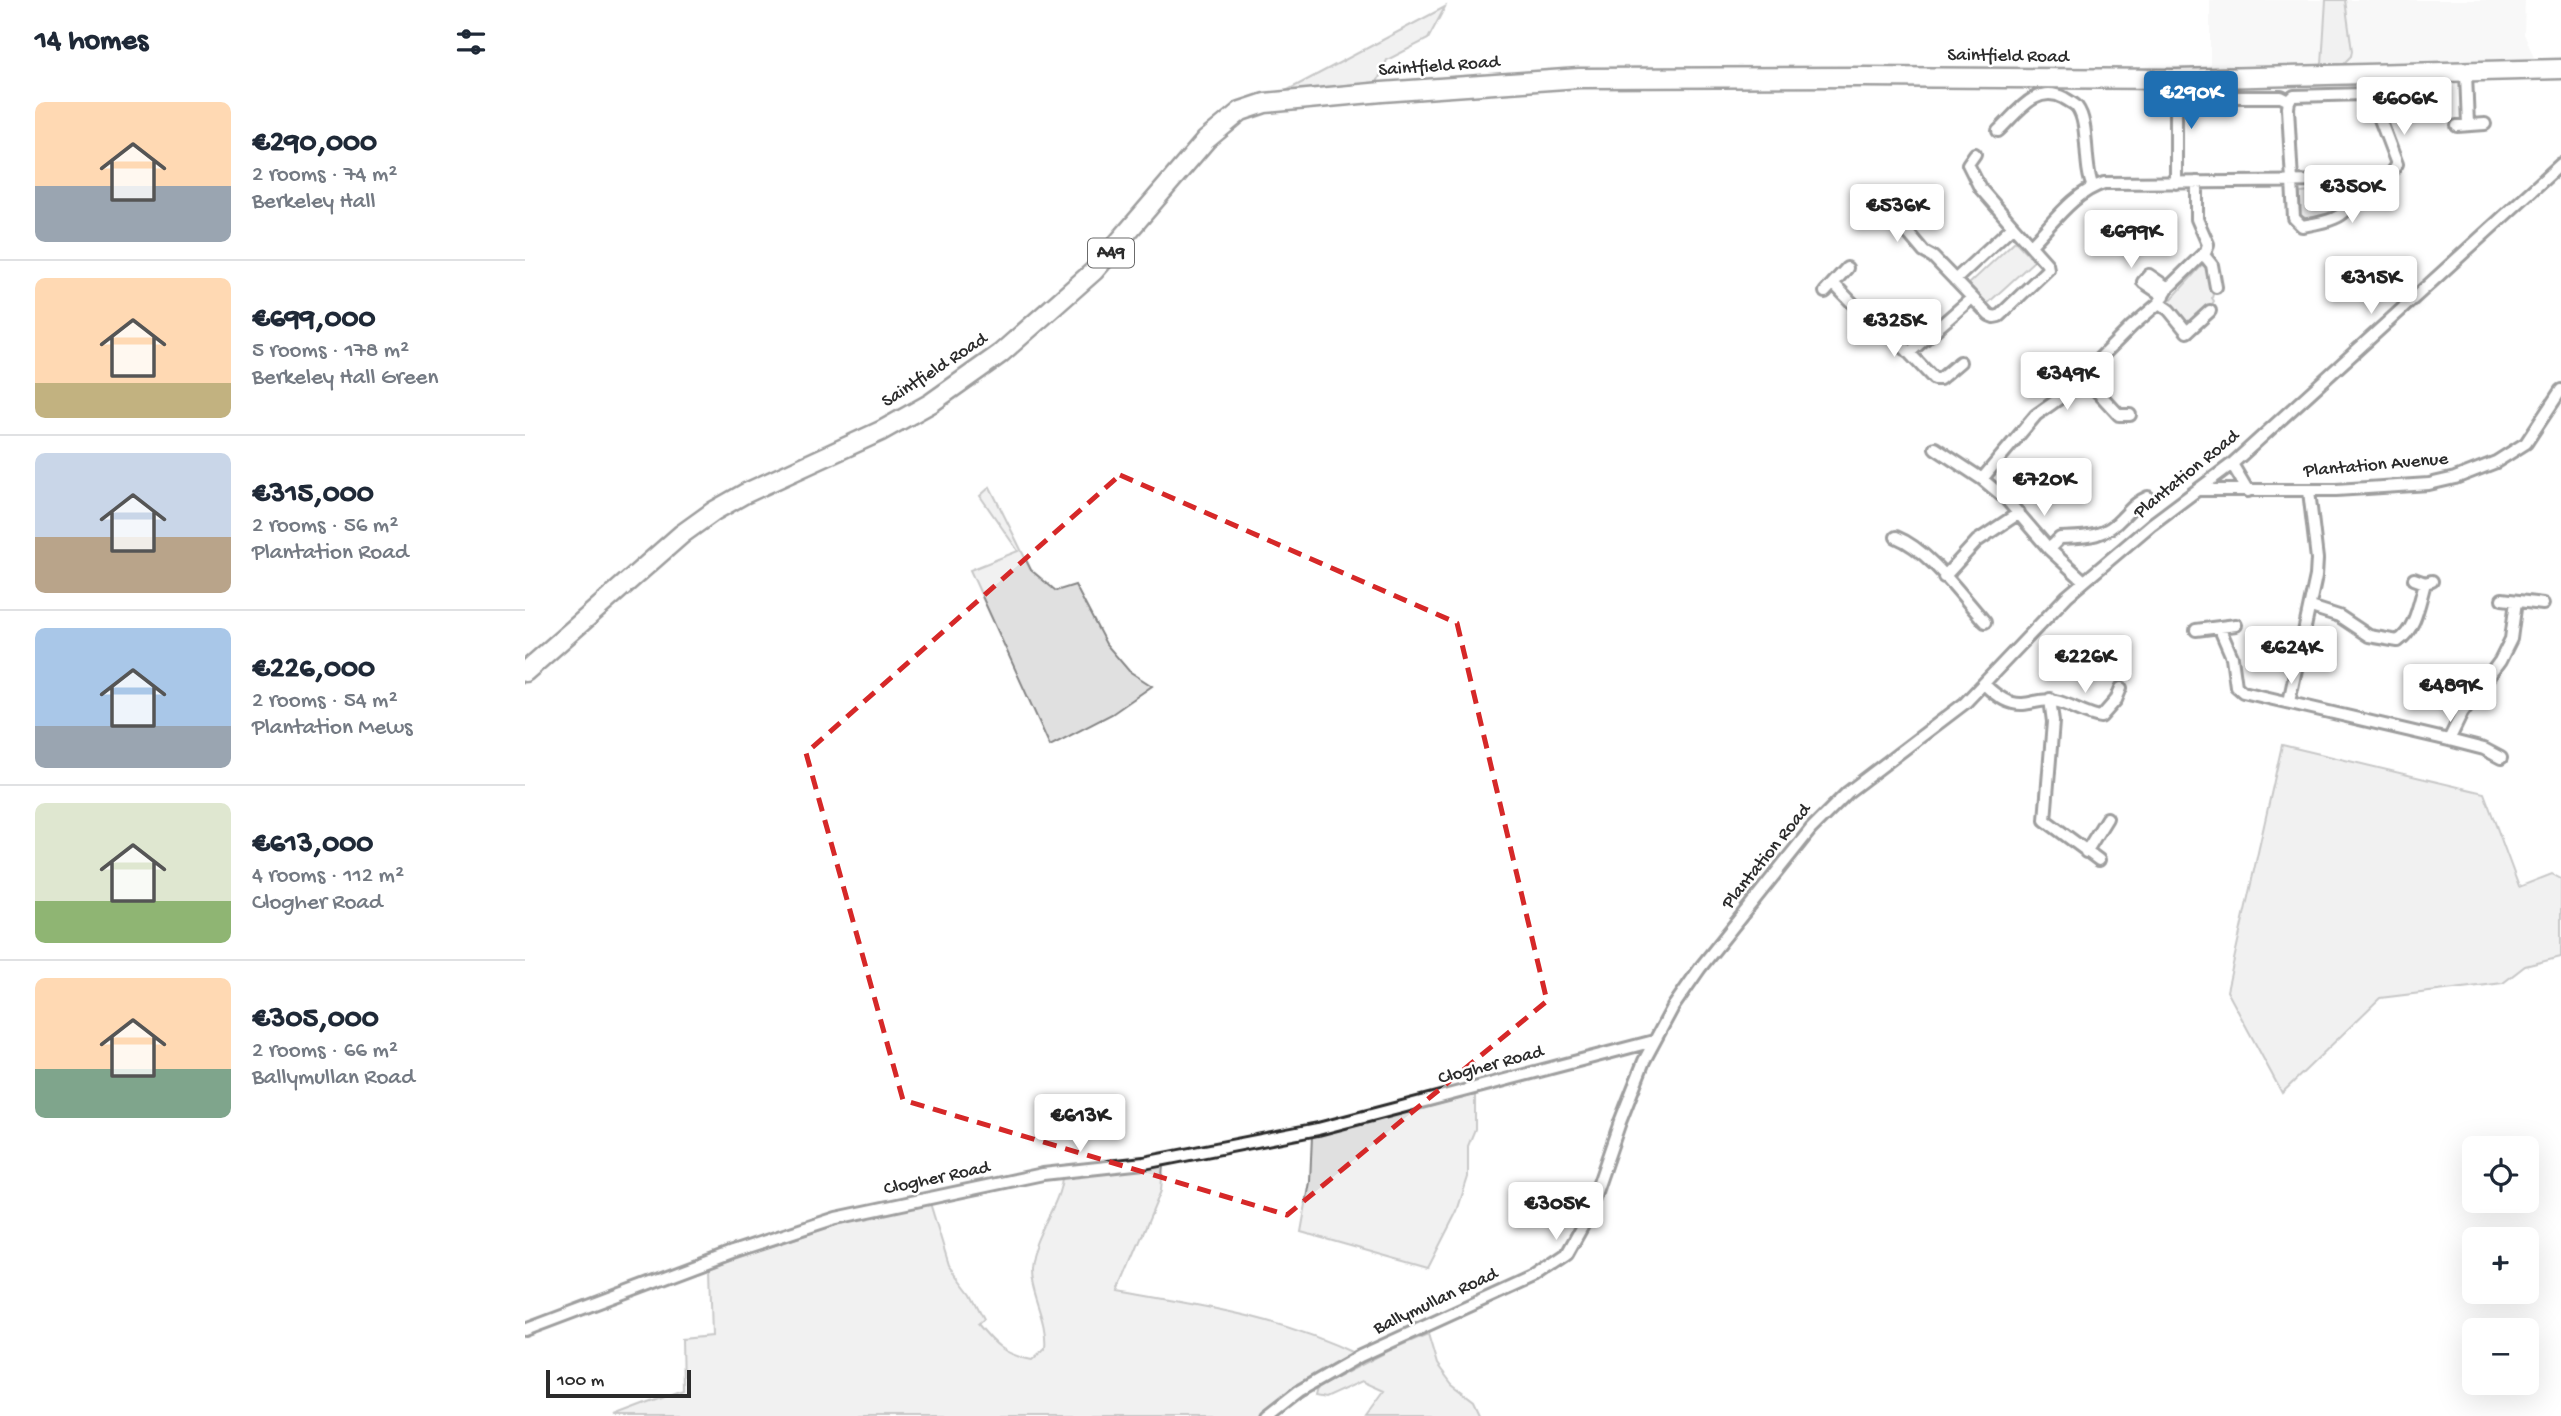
<!DOCTYPE html>
<html lang="en">
<head>
<meta charset="utf-8">
<style>
	body { margin:0; font-family:"Gochi Hand",sans-serif; background:#f6f6f7; color:#1f2937; height:100vh; display:flex; flex-direction:column; font-size:26px; white-space:nowrap }
	* { box-sizing:border-box; margin:0 }
	p { font-size:23px; color:#747a83 }
	.icon { flex:none; width:38px; height:38px; fill:none; stroke:currentColor; stroke-width:2; stroke-linecap:round; stroke-linejoin:round }
	.map { position:relative; flex:1; overflow:hidden }
	.drawer { display:flex; flex-direction:column; background:#fff; width:525px }
	.drawer>* { flex:none }
	.buttons { position:absolute; left:1937px; top:1136px; display:grid; gap:14px }
	.buttons a { display:grid; place-items:center; width:77px; height:77px; border-radius:10px; background:#fff; box-shadow:0 7px 28px #0002; font-size:35px }
	.scale { position:absolute; left:21px; bottom:18px; width:145px; box-sizing:border-box; padding-left:7px; border:4px solid #2b2b2b; border-top:0; font-size:19px; line-height:24px; white-space:nowrap; color:#2b2b2b; -webkit-text-stroke:5px #fff; paint-order:stroke }
	.price { position:absolute; translate:-50% -60px; padding:0 16px; border-radius:7px; background:#fff; color:#222; font-size:23px; line-height:46px; filter:drop-shadow(0 2px 4px #0008) }
	.price::after { content:''; position:absolute; left:50%; top:42px; width:21px; height:16px; margin-left:-10px; background:inherit; clip-path:polygon(0 0,100% 0,50% 100%) }
	.price.on { background:#1f6fb2; color:#fff }
	ul { padding:0; list-style:none }
	li { display:flex; align-items:center; gap:21px; height:175px; padding:0 35px }
	li+li { border-top:2px solid #e0e1e3 }
	li span { display:grid; place-items:center; flex:none; width:196px; height:140px; border-radius:10px; color:#555 }
	li>.icon { margin-inline-start:auto }
	span .icon { width:84px; height:84px; fill:#fffc; stroke-width:1 }
	li b { font-size:30px }
	h2 { display:flex; justify-content:space-between; align-items:center; height:84px; padding:0 35px; font-size:30px }
	main { display:flex; flex:1; min-height:0 }
	.map>svg:first-child { display:block }
</style>
</head>
<body>
<main>
<section class="drawer">
<h2>14 homes<svg class="icon" aria-label="filters" viewBox="0 0 24 24"><path d="M4 7h16M4 17h16"/><circle cx="9" cy="7" r="2"/><circle cx="15" cy="17" r="2"/></svg></h2>
<ul>
<li><span style="background:linear-gradient(#ffd9b3 60%,#9aa5b1 0)"><svg class="icon" aria-label="home" viewBox="0 0 24 24"><path d="M3 11l9-7 9 7M6 9v11h12V9"/></svg></span><div><b>€290,000</b><p>2 rooms · 74 m²</p><p>Berkeley Hall</p></div></li>
<li><span style="background:linear-gradient(#ffd9b3 75%,#c2b280 0)"><svg class="icon" aria-label="home" viewBox="0 0 24 24"><path d="M3 11l9-7 9 7M6 9v11h12V9"/></svg></span><div><b>€699,000</b><p>5 rooms · 178 m²</p><p>Berkeley Hall Green</p></div></li>
<li><span style="background:linear-gradient(#c9d6e8 60%,#b9a48a 0)"><svg class="icon" aria-label="home" viewBox="0 0 24 24"><path d="M3 11l9-7 9 7M6 9v11h12V9"/></svg></span><div><b>€315,000</b><p>2 rooms · 56 m²</p><p>Plantation Road</p></div></li>
<li><span style="background:linear-gradient(#a9c7e8 70%,#9aa5b1 0)"><svg class="icon" aria-label="home" viewBox="0 0 24 24"><path d="M3 11l9-7 9 7M6 9v11h12V9"/></svg></span><div><b>€226,000</b><p>2 rooms · 54 m²</p><p>Plantation Mews</p></div></li>
<li><span style="background:linear-gradient(#dfe7d0 70%,#8fb573 0)"><svg class="icon" aria-label="home" viewBox="0 0 24 24"><path d="M3 11l9-7 9 7M6 9v11h12V9"/></svg></span><div><b>€613,000</b><p>4 rooms · 112 m²</p><p>Clogher Road</p></div></li>
<li><span style="background:linear-gradient(#ffd9b3 65%,#7fa58c 0)"><svg class="icon" aria-label="home" viewBox="0 0 24 24"><path d="M3 11l9-7 9 7M6 9v11h12V9"/></svg></span><div><b>€305,000</b><p>2 rooms · 66 m²</p><p>Ballymullan Road</p></div></li>
</ul>
</section>
<div class="map">
<svg width="2036" height="1416" viewBox="0 0 2036 1416">
	<rect width="100%" height="100%" fill="#fff"/>
	<filter id="ink" filterUnits="userSpaceOnUse"><feTurbulence type="fractalNoise" baseFrequency=".0143" numOctaves="2"/><feDisplacementMap in="SourceGraphic" scale="14" xChannelSelector="R" yChannelSelector="G"/><feConvolveMatrix kernelMatrix="1 2 1 2 8 2 1 2 1" color-interpolation-filters="sRGB"/></filter>
	<g filter="url(#ink)">
		<path fill="#efefef" d="M1685,0H2000L1999,34L2011,62L1801,65L1685,70Z"/>
		<path fill="#e0e0e0" stroke="#868686" stroke-width="2" d="M1801,0H1820L1827,51L1826,56L1818,64H1797Z
			M920,7L903,39L862,60L850,87L761,91Z
			M1818,189L1820,194V204C1806,215 1792,226 1775,215V193Z
			M1490,241L1509,261L1462,304L1444,284Z
			M1681,261L1689,290L1687,298L1689,301L1685,308L1664,324L1643,303Z
			M465,487L506,570L531,591L550,585L581,644L604,671L627,686L587,714L525,746L445,570L493,551L455,496Z
			M1757,745L1959,793L1994,887L2027,874L2036,879V957L2000,966L1978,983L1855,998L1757,1093L1702,991Z
			M950,1095V1129L943,1146V1177L932,1211L903,1268L776,1232L785,1182L787,1136Z
			M638,1165L636,1191L594,1291C679,1306 755,1317 833,1355L734,1416H90L158,1390L157,1339L187,1336L185,1267L310,1225L405,1203L424,1265L446,1294L459,1319L453,1324C470,1345 480,1355 507,1360L520,1348C523,1320 504,1293 505,1269C508,1233 534,1208 537,1178Z
			M903,1334L912,1364L927,1384L949,1401L956,1416H841L859,1391L837,1381L800,1398L790,1396L792,1388L867,1349Z"/>
		<g fill="none" stroke-linecap="round" stroke-linejoin="round">
			<defs>
				<path id="minor" d="M1941,73L1943,125
					M1711,97H1756L1764,101L1763,108L1769,218L1777,226C1794,223 1823,220 1826,199C1827,194 1826,186 1825,181
					M1932,126L1960,124
					M1473,131C1492,113 1511,83 1539,98C1542,100 1550,104 1552,107C1565,124 1558,166 1568,187
					M1450,154L1443,164L1455,188L1488,226
					M1651,183V79
					M1369,199L1362,208L1399,252L1408,257L1464,315L1469,317L1474,316L1523,269L1522,264L1488,226L1430,280
					M1506,245C1528,223 1549,192 1579,183L1825,181L1863,177L1872,164L1848,101L1839,94L1769,96L1764,101
					M1679,255L1687,265L1691,287
					M1308,283L1333,309L1352,319L1409,379H1415L1435,362
					M1300,292L1322,268
					M1639,296L1618,282L1624,275L1643,288
					M1634,303L1644,310L1662,332L1685,311
					M1384,353L1447,298
					M1557,375L1594,415H1605
					M1410,448L1457,479L1481,499L1524,549L1559,581
					M1707,464L1723,491
					M1457,479L1511,415L1535,398L1607,326L1634,303L1643,288L1681,251L1683,244L1672,219V182
					M1674,490H1811L1904,484L1930,478L1971,462L2001,443L2036,390
					M1371,537C1404,550 1435,594 1460,622
					M1524,549L1535,538C1560,537 1579,538 1597,518C1606,509 1611,502 1623,497
					M1419,577L1452,541L1494,513
					M1889,579L1900,583L1907,581
					M1977,599L2018,604
					M1786,607L1814,616L1844,636L1873,641C1891,629 1894,603 1900,583
					M1694,627L1707,657L1711,686L1718,692L1924,740L1959,749L1976,758
					M1671,630L1711,625
					M1460,685C1470,695 1483,705 1498,704C1509,703 1519,698 1530,701C1546,704 1560,715 1576,717L1591,700L1596,688
					M1525,699L1528,722L1520,820L1574,860
					M1764,702L1791,576L1792,559L1784,491
					M1924,740L1937,713L1975,661L1986,639L1991,601
					M1561,852L1582,818
					M0,1330L207,1252L311,1218L518,1174L619,1163L793,1129L1129,1041
					M742,1416L774,1391L835,1356L1008,1277L1042,1254L1062,1218L1095,1122L1119,1061L1148,1007L1175,968L1286,829L1323,792L1440,703L1542,596L1627,524L1707,464L2036,164"/>
				<path id="primary" d="M0,672L157,534L189,511L219,494L356,431L406,403L475,354L569,271L681,140L716,111L740,103L857,92L1054,78L1339,77L1651,79L2036,69"/>
			</defs>
			<use href="#minor" stroke="#2b2b2b" stroke-width="16"/>
			<use href="#primary" stroke="#2b2b2b" stroke-width="23"/>
			<use href="#minor" stroke="#fff" stroke-width="10"/>
			<use href="#primary" stroke="#fff" stroke-width="18"/>
		</g>
	</g>
	<path d="M0 0H2036V1416H0ZM595,475L932,623L1022,1001L762,1215L378,1100L281,753Z" fill="#fff" fill-opacity=".55" fill-rule="evenodd"/>
	<path fill="none" stroke="#d62828" stroke-width="5" stroke-dasharray="14 9" stroke-linejoin="round" d="M595,475L932,623L1022,1001L762,1215L378,1100L281,753Z"/>
	<g text-anchor="middle" dominant-baseline="central" stroke-width="5" stroke-linejoin="round" paint-order="stroke">
		<rect fill="#fff" stroke="#6b6b6b" stroke-width="2" x="563" y="238.5" width="46" height="29" rx="5"/>
		<g font-size="18" font-weight="bold" fill="#2b2b2b">
			<text x="586" y="253">A49</text>
		</g>
		<g font-size="19" fill="#2b2b2b" stroke="#fff">
			<text transform="translate(1483 57) rotate(1)">Saintfield Road</text>
			<text transform="translate(914 67) rotate(-4)">Saintfield Road</text>
			<text transform="translate(410 371) rotate(-33)">Saintfield Road</text>
			<text transform="translate(1851 466) rotate(-5)">Plantation Avenue</text>
			<text transform="translate(1662 475) rotate(-39)">Plantation Road</text>
			<text transform="translate(1242 857) rotate(-51)">Plantation Road</text>
			<text transform="translate(966 1066) rotate(-15)">Clogher Road</text>
			<text transform="translate(412 1179) rotate(-12)">Clogher Road</text>
			<text transform="translate(911 1302) rotate(-25)">Ballymullan Road</text>
		</g>
	</g>
</svg>
<div class="buttons">
<a><svg class="icon" aria-label="locate" viewBox="0 0 24 24"><circle cx="12" cy="12" r="6"/><path d="M12 2v4M12 18v4M2 12h4M18 12h4"/></svg></a>
<a>+</a>
<a>−</a>
</div>
<div class="scale">100 m</div>
<b class="price on" style="left:1666px;top:131px">€290K</b>
<b class="price" style="left:1879px;top:137px">€606K</b>
<b class="price" style="left:1827px;top:225px">€350K</b>
<b class="price" style="left:1372px;top:244px">€536K</b>
<b class="price" style="left:1606px;top:270px">€699K</b>
<b class="price" style="left:1846px;top:316px">€315K</b>
<b class="price" style="left:1369px;top:359px">€325K</b>
<b class="price" style="left:1542px;top:412px">€349K</b>
<b class="price" style="left:1519px;top:518px">€720K</b>
<b class="price" style="left:1766px;top:686px">€624K</b>
<b class="price" style="left:1560px;top:695px">€226K</b>
<b class="price" style="left:1925px;top:724px">€489K</b>
<b class="price" style="left:555px;top:1154px">€613K</b>
<b class="price" style="left:1031px;top:1242px">€305K</b>
</div>
</main>
</body>
</html>
